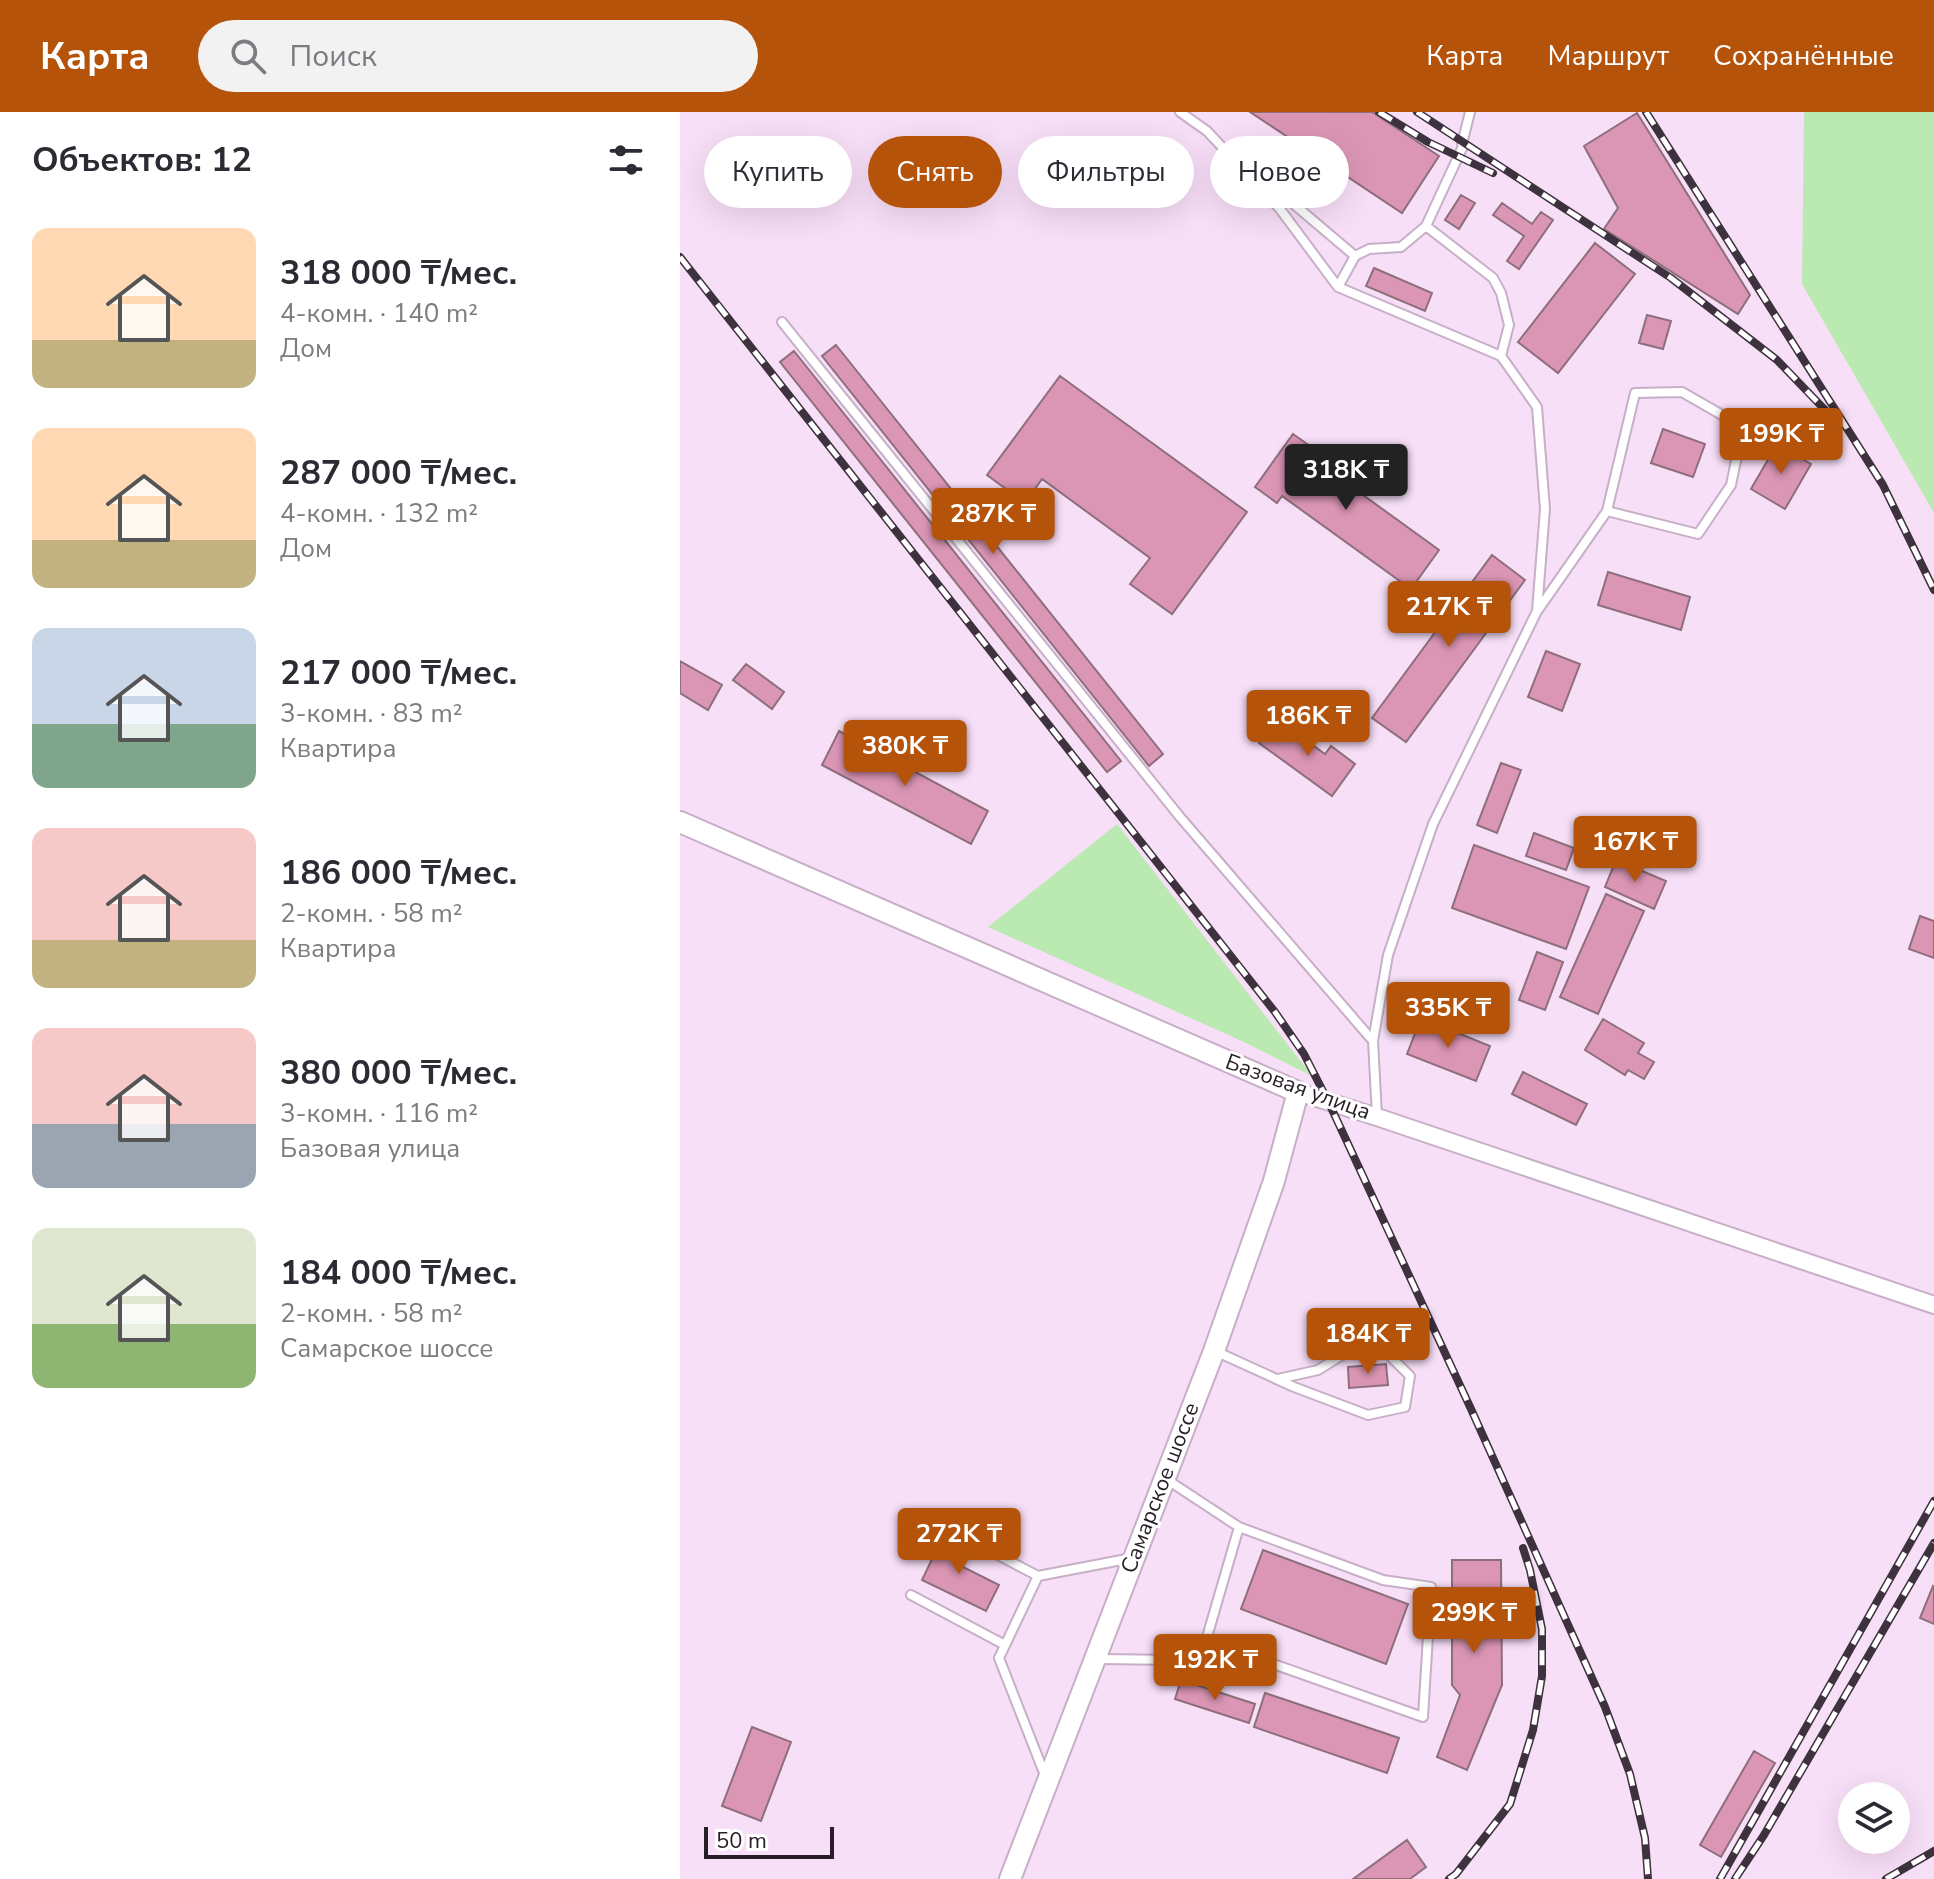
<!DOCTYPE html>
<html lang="ru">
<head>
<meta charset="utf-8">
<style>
	body { margin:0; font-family:"Nunito Sans",sans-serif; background:#f2f2f3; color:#2b2b33; height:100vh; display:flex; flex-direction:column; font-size:30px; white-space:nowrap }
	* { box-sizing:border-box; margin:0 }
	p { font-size:26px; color:#7c7c81 }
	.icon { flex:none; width:44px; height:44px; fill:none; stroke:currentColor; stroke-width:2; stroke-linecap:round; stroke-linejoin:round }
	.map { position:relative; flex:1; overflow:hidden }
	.details { display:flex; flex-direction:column; background:#fff; width:680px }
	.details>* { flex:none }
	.hud { position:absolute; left:24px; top:24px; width:760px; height:72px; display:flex; gap:16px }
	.tools { position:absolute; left:1158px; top:1670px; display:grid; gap:16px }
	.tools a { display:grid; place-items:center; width:72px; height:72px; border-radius:50%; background:#fff; box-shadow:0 8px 32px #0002; font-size:40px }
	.scale { position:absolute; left:24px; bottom:20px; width:130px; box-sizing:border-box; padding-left:8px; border:4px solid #271e27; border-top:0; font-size:22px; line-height:28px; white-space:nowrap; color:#271e27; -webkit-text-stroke:6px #fff; paint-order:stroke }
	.price { position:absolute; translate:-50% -68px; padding:0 18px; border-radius:8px; background:#b45309; color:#fff; font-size:26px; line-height:52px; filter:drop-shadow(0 2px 4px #0008) }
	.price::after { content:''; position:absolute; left:50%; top:48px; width:24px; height:18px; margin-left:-12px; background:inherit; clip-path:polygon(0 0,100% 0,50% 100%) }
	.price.on { background:#222; color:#fff }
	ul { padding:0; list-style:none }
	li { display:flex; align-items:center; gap:24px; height:200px; padding:0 32px }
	li span { display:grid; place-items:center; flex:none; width:224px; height:160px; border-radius:16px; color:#555 }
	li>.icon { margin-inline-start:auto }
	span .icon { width:96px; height:96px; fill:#fffc; stroke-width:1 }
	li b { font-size:34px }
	h2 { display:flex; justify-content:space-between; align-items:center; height:96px; padding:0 32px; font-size:34px }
	.tag { padding:0 28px; border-radius:36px; background:#fff; box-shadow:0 8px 32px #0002; font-size:28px; line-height:72px }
	.tag.on { background:#b45309; color:#fff }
	header { display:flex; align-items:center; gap:48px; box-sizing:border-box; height:112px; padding:0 40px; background:#b45309; color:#fff }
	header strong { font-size:38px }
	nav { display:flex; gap:44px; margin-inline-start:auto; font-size:28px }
	.search { width:560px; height:72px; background:#f2f2f3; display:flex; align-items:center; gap:20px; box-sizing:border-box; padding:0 28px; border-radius:44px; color:#7c7c81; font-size:30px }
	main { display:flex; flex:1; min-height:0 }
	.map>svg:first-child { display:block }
</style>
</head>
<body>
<header>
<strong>Карта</strong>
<div class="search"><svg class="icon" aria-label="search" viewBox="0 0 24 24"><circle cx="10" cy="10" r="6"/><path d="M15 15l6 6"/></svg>Поиск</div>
<nav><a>Карта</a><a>Маршрут</a><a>Сохранённые</a></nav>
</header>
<main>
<section class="details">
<h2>Объектов: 12<svg class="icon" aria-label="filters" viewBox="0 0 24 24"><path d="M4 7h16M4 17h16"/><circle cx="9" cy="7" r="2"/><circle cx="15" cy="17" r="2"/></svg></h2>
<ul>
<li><span style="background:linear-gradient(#ffd9b3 70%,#c2b280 0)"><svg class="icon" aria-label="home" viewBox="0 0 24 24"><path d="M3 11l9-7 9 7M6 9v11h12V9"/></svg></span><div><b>318 000 ₸/мес.</b><p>4-комн. · 140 m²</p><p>Дом</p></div></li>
<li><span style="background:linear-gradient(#ffd9b3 70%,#c2b280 0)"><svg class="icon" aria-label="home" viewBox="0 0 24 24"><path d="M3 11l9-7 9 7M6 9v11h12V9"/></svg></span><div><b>287 000 ₸/мес.</b><p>4-комн. · 132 m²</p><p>Дом</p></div></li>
<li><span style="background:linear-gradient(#c9d6e8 60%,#7fa58c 0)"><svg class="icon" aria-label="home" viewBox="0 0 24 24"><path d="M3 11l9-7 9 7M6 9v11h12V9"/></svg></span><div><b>217 000 ₸/мес.</b><p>3-комн. · 83 m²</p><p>Квартира</p></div></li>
<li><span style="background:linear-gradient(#f6c9c9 70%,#c2b280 0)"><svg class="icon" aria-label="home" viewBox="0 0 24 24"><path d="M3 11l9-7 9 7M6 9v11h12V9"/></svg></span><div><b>186 000 ₸/мес.</b><p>2-комн. · 58 m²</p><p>Квартира</p></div></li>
<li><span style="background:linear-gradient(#f6c9c9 60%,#9aa5b1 0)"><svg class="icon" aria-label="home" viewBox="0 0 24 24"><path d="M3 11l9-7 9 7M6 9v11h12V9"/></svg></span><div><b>380 000 ₸/мес.</b><p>3-комн. · 116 m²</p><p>Базовая улица</p></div></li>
<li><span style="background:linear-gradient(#dfe7d0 60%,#8fb573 0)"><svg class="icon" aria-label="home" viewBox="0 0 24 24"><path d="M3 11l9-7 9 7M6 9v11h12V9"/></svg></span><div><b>184 000 ₸/мес.</b><p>2-комн. · 58 m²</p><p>Самарское шоссе</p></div></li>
</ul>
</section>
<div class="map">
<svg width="1254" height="1767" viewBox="0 0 1254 1767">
	<rect width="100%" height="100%" fill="#f8dff8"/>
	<path fill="#bae9b1" d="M1124,0H1254V401L1122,172Z
		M437,712L632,964L564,930L308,815Z"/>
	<path fill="#dc96b5" stroke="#8d6f7b" stroke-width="2" d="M570,0H692L759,44L722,101Z
		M957,1L1070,183L1058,202L924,117L938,96L904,34Z
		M781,83L795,91L779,117L765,108Z
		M822,91L852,112L861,100L873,108L839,157L827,149L844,124L813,103Z
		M915,131L955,162L878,261L838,230Z
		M694,156L752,181L745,199L686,174Z
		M967,203L991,209L983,237L959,231Z
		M156,233L483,642L469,654L142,244Z
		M114,239L441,649L427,660L100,250Z
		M380,264L567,400L492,502L450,472L470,446L362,367L345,391L307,363Z
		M983,317L1025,332L1013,365L971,351Z
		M613,322L637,339L632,346L759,438L731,477L602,384L597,391L575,375Z
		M1097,332L1131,352L1105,397L1071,377Z
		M812,443L845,468L726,630L692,606Z
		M928,460L1010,485L1001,518L918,493Z
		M866,539L900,552L882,599L848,585Z
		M0,549L42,573L28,598L0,581Z
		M66,552L104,580L92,597L53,568Z
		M597,607L645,642L651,634L675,652L652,684L579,631Z
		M159,619L308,699L291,732L142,653Z
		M821,651L841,658L817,721L797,713Z
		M854,721L894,736L886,758L846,744Z
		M794,733L909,775L886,837L772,796Z
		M936,748L986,769L974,797L925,775Z
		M926,782L964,799L918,902L880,885Z
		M1240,804L1254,809V846L1229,837Z
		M857,840L883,850L865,898L839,888Z
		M741,906L810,934L796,969L727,942Z
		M923,907L964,931L958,941L974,950L964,967L948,958L945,963L905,938Z
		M843,960L907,992L896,1013L832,982Z
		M706,1252L708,1273L669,1276L668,1255Z
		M263,1424L287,1436L279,1453L319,1473L306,1499L242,1468Z
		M583,1438L728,1492L706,1552L561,1497Z
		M772,1448H821L822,1573L787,1658L757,1645L780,1583L772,1573Z
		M1253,1474L1254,1475V1512L1240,1506Z
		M501,1568L575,1592L569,1611L495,1587Z
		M585,1581L719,1626L707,1661L574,1615Z
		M72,1615L111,1630L81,1709L42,1694Z
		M1074,1639L1095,1651L1041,1745L1020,1733Z
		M727,1728L746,1755L730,1767H673Z"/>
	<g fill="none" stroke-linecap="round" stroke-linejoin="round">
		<defs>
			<path id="service" d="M500,0L527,19L600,97L658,175
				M557,44L675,144
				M746,114L813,166L821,181L829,213L821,244
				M102,210L500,705L693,929
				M858,498L927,399L955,281L1002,280L1063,315L1051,373L1018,422L927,399
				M697,1004L693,929L708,843L753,712L857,499L865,397L857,295L821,244L658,175L675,144L689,137L721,135L746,114L784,32H782L790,0
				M535,1239L614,1275L688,1303L725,1295L730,1264L708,1242L680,1232L638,1258L598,1267
				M486,1367L559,1415
				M263,1414L358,1464L452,1446
				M358,1464L319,1546L366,1666
				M231,1483L325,1533
				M418,1547L585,1549L743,1605L751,1475L703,1468L559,1415L520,1549"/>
			<path id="minor" d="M618,980L697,1005L1254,1193"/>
			<path id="tertiary" d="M0,710L618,980L594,1069L534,1239L330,1767"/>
		</defs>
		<use href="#service" stroke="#c7afc7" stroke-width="12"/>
		<use href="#minor" stroke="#c7afc7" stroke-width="20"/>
		<use href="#tertiary" stroke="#c7afc7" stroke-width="24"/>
		<use href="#service" stroke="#fff" stroke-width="8"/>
		<use href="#minor" stroke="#fff" stroke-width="16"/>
		<use href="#tertiary" stroke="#fff" stroke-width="20"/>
		<defs>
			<path id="rail" d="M699,0L748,30L813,61
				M737,0L991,166L1097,248L1148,301
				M966,0L1203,373L1254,478
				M0,145L595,900L624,942L649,991L791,1297L925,1595L950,1662L965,1726L968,1767
				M769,1767L776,1762L830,1692L853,1618L862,1564V1517L850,1458L843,1436
				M1040,1767L1254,1389
				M1055,1767L1084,1723L1254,1431
				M1206,1767L1254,1739"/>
		</defs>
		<use href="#rail" stroke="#3d323d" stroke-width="8"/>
		<use href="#rail" stroke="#fff" stroke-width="5" stroke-dasharray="15" stroke-linecap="butt"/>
	</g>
	<g text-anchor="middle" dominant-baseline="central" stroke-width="6" stroke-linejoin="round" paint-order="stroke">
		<g font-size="22" fill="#271e27" stroke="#fff">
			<text transform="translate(618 975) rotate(20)">Базовая улица</text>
			<text transform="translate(480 1376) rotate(-69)">Самарское шоссе</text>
		</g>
	</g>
</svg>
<div class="tools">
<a><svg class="icon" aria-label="layers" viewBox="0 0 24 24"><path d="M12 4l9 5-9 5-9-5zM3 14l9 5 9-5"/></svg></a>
</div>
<div class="scale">50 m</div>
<b class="price" style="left:1101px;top:364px">199K ₸</b>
<b class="price on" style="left:666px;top:400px">318K ₸</b>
<b class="price" style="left:313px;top:444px">287K ₸</b>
<b class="price" style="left:769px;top:537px">217K ₸</b>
<b class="price" style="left:628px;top:646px">186K ₸</b>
<b class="price" style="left:225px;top:676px">380K ₸</b>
<b class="price" style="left:955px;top:772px">167K ₸</b>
<b class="price" style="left:768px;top:938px">335K ₸</b>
<b class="price" style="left:688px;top:1264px">184K ₸</b>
<b class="price" style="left:279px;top:1464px">272K ₸</b>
<b class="price" style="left:794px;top:1543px">299K ₸</b>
<b class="price" style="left:535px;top:1590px">192K ₸</b>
<div class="hud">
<a class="tag">Купить</a>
<a class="tag on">Снять</a>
<a class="tag">Фильтры</a>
<a class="tag">Новое</a>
</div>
</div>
</main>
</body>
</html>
